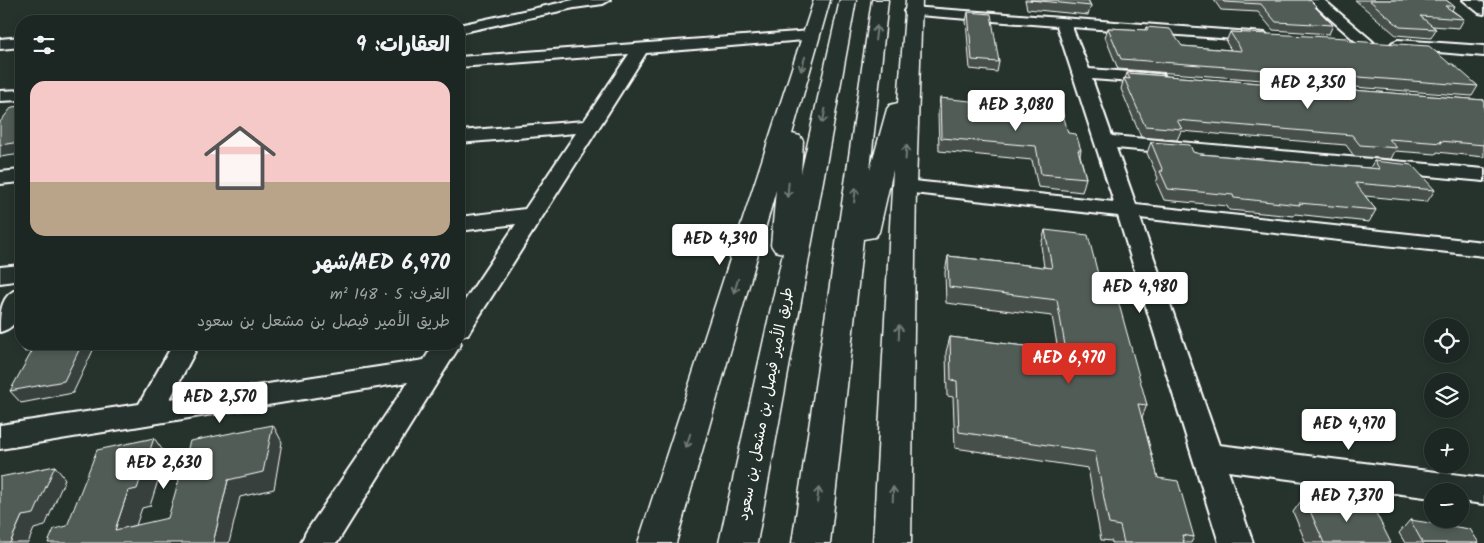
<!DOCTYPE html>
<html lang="ar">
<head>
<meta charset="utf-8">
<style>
	body { margin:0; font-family:Kalam,"Playpen Sans Arabic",sans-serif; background:#252e2a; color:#f1f3f6; direction:rtl; height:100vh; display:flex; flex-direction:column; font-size:19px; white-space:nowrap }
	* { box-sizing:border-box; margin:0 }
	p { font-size:16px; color:#a0a5a5 }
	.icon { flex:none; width:28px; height:28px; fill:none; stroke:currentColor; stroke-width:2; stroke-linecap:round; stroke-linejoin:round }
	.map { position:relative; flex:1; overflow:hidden; direction:ltr }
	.details { position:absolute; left:15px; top:15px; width:450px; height:335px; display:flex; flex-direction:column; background:#1c2622; border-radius:20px; box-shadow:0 2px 8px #0003,0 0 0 1px #3a4340; direction:rtl }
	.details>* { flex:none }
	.controls { position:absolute; left:1424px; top:318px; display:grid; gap:10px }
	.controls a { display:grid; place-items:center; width:45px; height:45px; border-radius:50%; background:#1c2622; box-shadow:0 2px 8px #0003,0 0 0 1px #3a4340; font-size:25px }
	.price { position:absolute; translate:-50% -42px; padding:0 11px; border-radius:5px; background:#fff; color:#222; font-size:16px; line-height:32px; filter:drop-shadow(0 1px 2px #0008) }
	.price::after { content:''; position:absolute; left:50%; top:30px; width:15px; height:11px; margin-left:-8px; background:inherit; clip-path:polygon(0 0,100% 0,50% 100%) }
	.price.current { background:#d93025; color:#fff }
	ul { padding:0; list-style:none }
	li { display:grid; align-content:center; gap:10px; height:265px; padding:0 15px }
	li+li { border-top:1px solid #3a4340 }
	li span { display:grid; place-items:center; height:155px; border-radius:15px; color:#555 }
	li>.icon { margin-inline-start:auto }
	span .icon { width:90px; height:90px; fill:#fffc; stroke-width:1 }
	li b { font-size:21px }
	h2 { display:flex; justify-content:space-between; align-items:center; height:60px; padding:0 15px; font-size:21px }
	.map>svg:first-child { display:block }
</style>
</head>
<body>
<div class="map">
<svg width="1484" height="543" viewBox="0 0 1484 543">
	<rect width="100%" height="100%" fill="#26332d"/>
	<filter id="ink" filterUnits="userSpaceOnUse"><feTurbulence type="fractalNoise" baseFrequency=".02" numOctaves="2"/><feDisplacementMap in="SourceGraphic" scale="10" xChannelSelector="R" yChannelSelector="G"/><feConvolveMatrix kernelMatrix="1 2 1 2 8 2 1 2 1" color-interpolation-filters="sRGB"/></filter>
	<g filter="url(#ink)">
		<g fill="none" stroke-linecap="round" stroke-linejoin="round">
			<defs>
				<path id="minor" d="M573,0H610L603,4L574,8L459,33V25Z
					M1309,0H1324L1371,40L1374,43L1371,46H1361Z
					M1463,0H1479L1484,3V14L1479,13Z
					M911,7L1265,33L1268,36L1265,39L1260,41L1072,27L1089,69L1158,74L1164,75L1166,79L1164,83L1158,84L1092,79L1112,136L1484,169V181L1116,148L1136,205L1484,242V256L1140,218L1219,445L1484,478V504L1460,501V491H1432V498L1228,471L1253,543H1219L1118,216L904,192L897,190L894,186L897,182L904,180L1114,202L1057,26L906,14L904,11L906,8Z
					M811,31L816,33L819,36L816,39L646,53L468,334L459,337V309L516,224L459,231V217L525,209L576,133L459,143V131L584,121L629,54L459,67V57Z
					M21,37V47L0,49V39Z
					M1398,40L1484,46V56L1393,48L1390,45L1393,42Z
					M21,90V100L0,101V91Z
					M21,170V182L0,184V172Z
					M21,265V280L0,283V267Z
					M21,288C22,307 22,326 0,332C0,312 0,294 21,288Z
					M459,340L461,344L337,543H301L306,532L408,382L0,449V425L139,404L173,344H199L170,399L424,360L434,344H459Z"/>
				<path id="major" d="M814,0H830L792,134L800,136L803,141L801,173L840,0H856L757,543H719L783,253L775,251L771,245L776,190L676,543H638Z
					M872,0H888L870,170L887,109L890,105L898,103L906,0H922L916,186L911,543H873L893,170L879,232L875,237L863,239L830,543H792Z"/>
			</defs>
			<use href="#minor" stroke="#fff" stroke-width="4"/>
			<use href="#major" stroke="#fff" stroke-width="3"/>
			<use href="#minor" fill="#26332d" fill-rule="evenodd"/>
			<use href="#major" fill="#26332d" fill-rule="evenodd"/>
		</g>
		<path fill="#464f4b" stroke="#fff" d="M1025,0H1088L1091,6L1088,15L1027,9Z
			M1214,0H1310L1318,8L1317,9L1333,25L1329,34L1273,30L1258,12L1221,10Z
			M1355,0H1446L1454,6L1452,10L1464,19L1459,28L1432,26L1436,29L1431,38L1396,35Z
			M968,12L999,62L997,72L970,69L966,21Z
			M1146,27L1182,46L1231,50L1226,42L1230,32L1350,41L1450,64L1478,86L1472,96L1118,69L1105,37L1108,28L1145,30Z
			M1127,73L1484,100V157L1437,152L1436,154L1395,151L1391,159L1354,156L1346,145L1181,131L1177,140L1141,137L1121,89L1124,78L1125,79Z
			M940,98L1068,133L1081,150L1080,155L1086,178L1082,192L1038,187L1032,160L939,151L938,111Z
			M1151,142L1200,154L1370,168L1374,161L1435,190L1427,202L1365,196L1376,210L1369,222L1295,214L1294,216L1229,210L1227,206L1164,200L1156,182L1158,178L1147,153Z
			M1045,230L1099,278L1147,405L1142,417L1158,478L1194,537L1191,543H1112V541L1101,540L1088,468L955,448L953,397L947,396L946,352L950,337L1058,350L1052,316L946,303L945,272L948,256L1044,267L1041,245Z
			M1304,497L1391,543H1306L1293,512Z
			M1410,520L1479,543H1405L1399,533Z"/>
		<path fill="#39403d" stroke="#fff" d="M21,140V154L0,157V145Z
			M21,339V344H47L50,348L25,352L16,340Z
			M82,344H96L73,393L21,403L10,391Z
			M273,425L282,442L274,489L240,497L229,543H213L228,480Z
			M154,438L166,455L150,506L142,508L130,543L115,530L128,491Z
			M55,466L65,479L45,526L34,529L28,543H10L22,516Z"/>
		<path fill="#515c57" stroke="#fff" d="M1030,0H1088L1091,6Z
			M1222,0H1310L1318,8L1315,7L1333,25L1276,22L1261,4L1224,2Z
			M1369,0H1446L1454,6H1445L1464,19L1420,16L1436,29L1400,27Z
			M968,12L991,14L999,62L972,60Z
			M1146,27L1170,29L1182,46L1242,51L1230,32L1347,38L1350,41L1429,46L1450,64H1453L1478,86L1121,59L1108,28L1148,30Z
			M1127,73L1484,100V145L1440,141L1442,143L1389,139L1397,148L1360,145L1352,135L1177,120L1182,129L1145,126L1124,78L1130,79Z
			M940,98L1062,110L1068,133L1076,134L1081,150H1078L1086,178L1041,174L1036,146L941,138Z
			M21,106V140L20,142L0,145V122L12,107Z
			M1151,142L1190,145L1193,152L1200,154L1295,162L1380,169L1374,161L1412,165L1435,190L1355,183L1376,210L1299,203L1300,205L1234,198L1233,195L1168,189L1160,171H1163Z
			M1045,230L1088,235L1099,278L1112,279L1147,405L1138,404L1158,478L1178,481L1194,537L1182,535L1184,543H1124L1120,526L1109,524L1095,452L959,432L957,381L951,380L950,337L1066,351L1057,300L949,287L948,256L1052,268Z
			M21,330V339L16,340Z
			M36,344H82L64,381L10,391Z
			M273,425L263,472L228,480L213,543H48L54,529L67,526L97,450L154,438L137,489L128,491L115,530L168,518L190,441Z
			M55,466L34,514L22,516L10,543H0V477Z
			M1304,497L1373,507L1391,543H1324Z
			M1410,520L1470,529L1479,543H1423Z"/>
		<defs><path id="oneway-shaft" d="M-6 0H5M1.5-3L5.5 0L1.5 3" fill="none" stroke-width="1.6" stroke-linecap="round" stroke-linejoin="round" transform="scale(1.25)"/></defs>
		<g stroke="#727a76">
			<use href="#oneway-shaft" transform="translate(876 33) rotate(-83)"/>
			<use href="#oneway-shaft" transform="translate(803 64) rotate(106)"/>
			<use href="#oneway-shaft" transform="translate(824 116) rotate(101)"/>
			<use href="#oneway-shaft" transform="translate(906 152) rotate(-87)"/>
			<use href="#oneway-shaft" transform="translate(788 190) rotate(95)"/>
			<use href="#oneway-shaft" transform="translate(855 195) rotate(-83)"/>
			<use href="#oneway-shaft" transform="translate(736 286) rotate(107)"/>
			<use href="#oneway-shaft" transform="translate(899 332) rotate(-88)"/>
			<use href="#oneway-shaft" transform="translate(688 441) rotate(107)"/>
			<use href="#oneway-shaft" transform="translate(893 494) rotate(-88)"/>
			<use href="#oneway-shaft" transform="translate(818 495) rotate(-83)"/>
		</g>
	</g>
	<g text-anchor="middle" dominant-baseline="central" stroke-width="4.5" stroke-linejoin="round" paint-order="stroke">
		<g font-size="15" fill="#fff" stroke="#26332d">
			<text transform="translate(766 404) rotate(-79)">طريق الأمير فيصل بن مشعل بن سعود</text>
		</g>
	</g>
</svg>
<div class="controls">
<a><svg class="icon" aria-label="locate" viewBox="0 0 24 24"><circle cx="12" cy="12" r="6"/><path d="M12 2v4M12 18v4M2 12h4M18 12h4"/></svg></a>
<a><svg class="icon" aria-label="layers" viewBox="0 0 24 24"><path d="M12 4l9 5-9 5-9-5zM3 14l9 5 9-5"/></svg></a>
<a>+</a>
<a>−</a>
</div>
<b class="price" style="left:1308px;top:110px">AED 2,350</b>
<b class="price" style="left:1016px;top:132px">AED 3,080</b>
<b class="price" style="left:720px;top:266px">AED 4,390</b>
<b class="price" style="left:1140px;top:314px">AED 4,980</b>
<b class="price current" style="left:1069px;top:385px">AED 6,970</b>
<b class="price" style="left:220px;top:424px">AED 2,570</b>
<b class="price" style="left:1349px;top:451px">AED 4,970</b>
<b class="price" style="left:164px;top:490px">AED 2,630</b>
<b class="price" style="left:1347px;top:523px">AED 7,370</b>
<section class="details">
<h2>العقارات: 9<svg class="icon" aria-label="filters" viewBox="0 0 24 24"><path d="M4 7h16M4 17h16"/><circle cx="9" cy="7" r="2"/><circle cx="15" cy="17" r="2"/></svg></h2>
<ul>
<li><span style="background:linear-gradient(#f6c9c9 65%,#b9a48a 0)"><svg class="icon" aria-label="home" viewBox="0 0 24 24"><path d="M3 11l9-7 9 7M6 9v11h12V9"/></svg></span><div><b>AED 6,970/شهر</b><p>الغرف: 5 · 148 m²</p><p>طريق الأمير فيصل بن مشعل بن سعود</p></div></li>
</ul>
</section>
</div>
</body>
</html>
